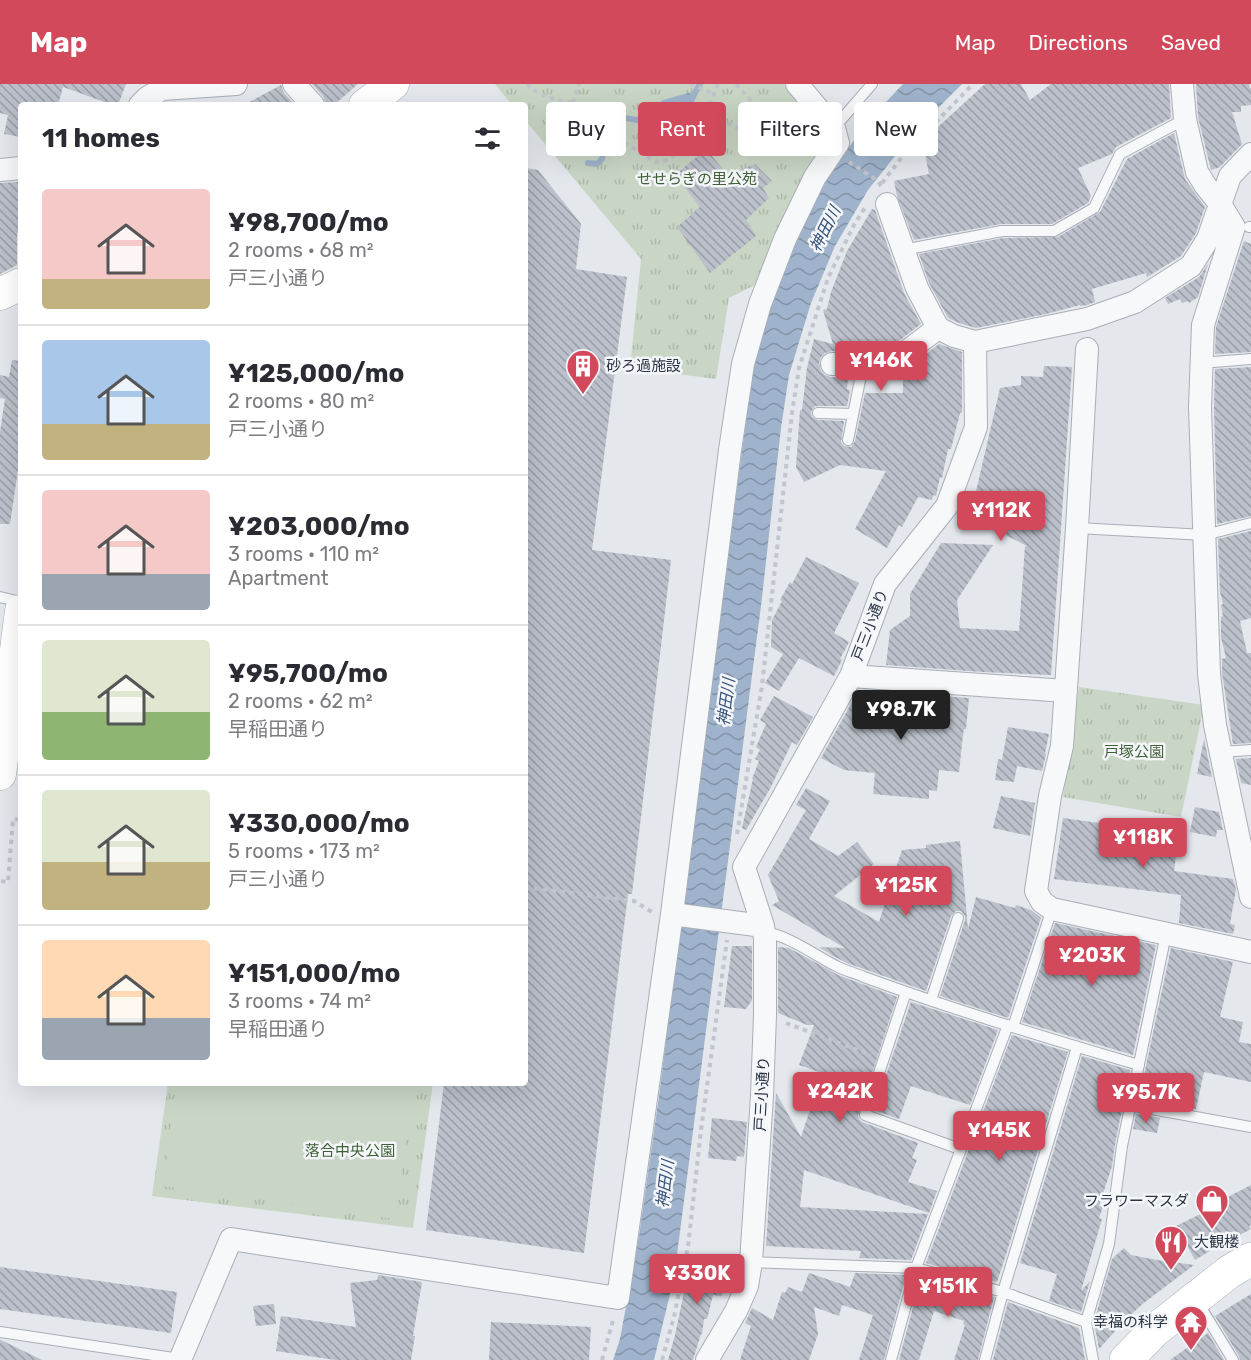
<!DOCTYPE html>
<html lang="en">
<head>
<meta charset="utf-8">
<style>
	body { margin:0; font-family:Rubik,"Noto Sans JP",sans-serif; background:#f7f7f7; color:#2b2b33; height:100vh; display:flex; flex-direction:column; font-size:22px; white-space:nowrap }
	* { box-sizing:border-box; margin:0 }
	p { font-size:20px; color:#7c7c81 }
	.icon { flex:none; width:33px; height:33px; fill:none; stroke:currentColor; stroke-width:2; stroke-linecap:round; stroke-linejoin:round }
	.map { position:relative; flex:1; overflow:hidden }
	.panel { position:absolute; left:18px; top:18px; width:510px; height:984px; display:flex; flex-direction:column; background:#fff; border-radius:6px; box-shadow:0 6px 24px #0002 }
	.panel>* { flex:none }
	.banner { position:absolute; left:546px; top:18px; width:570px; height:54px; display:flex; gap:12px }
	.price { position:absolute; translate:-50% -51px; padding:0 14px; border-radius:6px; background:#d1495b; color:#fff; font-size:20px; line-height:39px; filter:drop-shadow(0 2px 3px #0008) }
	.price::after { content:''; position:absolute; left:50%; top:36px; width:18px; height:14px; margin-left:-9px; background:inherit; clip-path:polygon(0 0,100% 0,50% 100%) }
	.price.current { background:#222; color:#fff }
	ul { padding:0; list-style:none }
	li { display:flex; align-items:center; gap:18px; height:150px; padding:0 24px }
	li+li { border-top:2px solid #e1e1e2 }
	li span { display:grid; place-items:center; flex:none; width:168px; height:120px; border-radius:6px; color:#555 }
	li>.icon { margin-inline-start:auto }
	span .icon { width:72px; height:72px; fill:#fffc; stroke-width:1 }
	li b { font-size:26px }
	h2 { display:flex; justify-content:space-between; align-items:center; height:72px; padding:0 24px; font-size:26px }
	.chip { padding:0 21px; border-radius:6px; background:#fff; box-shadow:0 6px 24px #0002; font-size:21px; line-height:54px }
	.chip.current { background:#d1495b; color:#fff }
	header { display:flex; align-items:center; gap:36px; box-sizing:border-box; height:84px; padding:0 30px; background:#d1495b; color:#fff }
	header strong { font-size:28px }
	nav { display:flex; gap:33px; margin-inline-start:auto; font-size:21px }
	.map>svg:first-child { display:block }
</style>
</head>
<body>
<header>
<strong>Map</strong>
<nav><a>Map</a><a>Directions</a><a>Saved</a></nav>
</header>
<div class="map">
<svg width="1251" height="1276" viewBox="0 0 1251 1276">
	<defs>
		<pattern id="park-tufts" width="24" height="20" patternUnits="userSpaceOnUse" patternTransform="scale(1.5)"><rect width="24" height="20" fill="#c9d6c5"/><path d="M3 7l-1-3M5 7V3M7 7l1-3M15 17l-1-3M17 17v-4M19 17l1-3" fill="none" stroke="#adb8ab"/></pattern>
		<pattern id="water-waves" width="16" height="10" patternUnits="userSpaceOnUse" patternTransform="scale(1.5)"><rect width="16" height="10" fill="#9fb4cc"/><path d="M0 5q4-4 8 0t8 0" fill="none" stroke="#8293a7"/></pattern>
		<pattern id="building-back-hatch" width="6" height="6" patternUnits="userSpaceOnUse" patternTransform="scale(1.5)"><rect width="6" height="6" fill="#bbc0ca"/><path d="M-1 5l2 2M0 0l6 6M5-1l2 2" fill="none" stroke="#989da6"/></pattern>
	</defs>
	<rect width="100%" height="100%" fill="#e4e7ec"/>
	<path fill="url(#park-tufts)" d="M495,0H784L829,54L757,200L729,214L716,295L630,284L641,175L525,36V21H512Z
		M1079,603L1204,621L1181,733L1063,713Z
		M168,999H433L413,1144L152,1112Z"/>
	<path fill="#c9d6c5" d="M178,999H415L395,1135L164,1102Z"/>
	<path fill="url(#water-waves)" d="M903,0H962L914,48L868,106L835,162L811,219L789,291L781,344L761,522L674,1194L654,1276H613L620,1255L639,1152L659,1012L722,515L753,285L774,206L800,144L832,87L849,63L870,35Z
		M688,9H698L689,29L682,37H677L662,32L643,43L640,38L642,31L663,16Z"/>
	<g fill="none" stroke-linecap="round" stroke-linejoin="round">
		<path stroke="#9fb4cc" stroke-width="6" d="M691,13L695,9L700,0
			M588,79L597,80L602,75C604,67 601,59 604,51C614,18 630,43 648,34"/>
	</g>
	<path fill="url(#building-back-hatch)" d="M0,0H126L118,21H113L63,3L58,21H21V53L4,50L8,31L0,29Z
		M312,0H358L334,21H326L323,12Z
		M985,0H1021L1030,16L1051,0H1169L1171,34L1116,63L1112,70L1078,84L1091,112L1088,119L1052,140H1001L914,156L897,112L894,97L929,90L923,60L939,42Z
		M1196,0H1249L1250,4H1251V21L1241,22V28H1232L1242,60L1220,83L1211,86L1198,33Z
		M281,1L284,9L295,21H244Z
		M1174,49L1185,95L1205,123L1196,149L1181,172L1147,193L1146,189L1092,205L1095,218L1087,221L1080,222V221L1046,230L976,244L959,239L948,234L929,199L919,170L1003,154L1058,153L1100,128L1127,75Z
		M706,65L732,96L744,85L755,80L772,97L763,104L769,114L746,136L756,152L710,189L677,143L700,123L675,91Z
		M525,84L538,86L581,140L576,185L627,193L592,466L671,476L632,810H628L584,1169L426,1146L444,999H525Z
		M18,98L20,149H17V181L0,190V99Z
		M872,125L875,126L904,209L921,240L895,260L876,266L870,267H832L825,269L821,273L819,279L821,287L825,291L831,293L848,294L847,305L850,306L847,322H815L811,328L812,333L818,336L844,337L841,358L844,362L851,363L855,357L865,309H903V288L939,260L962,268V329H960L951,365H948L942,394L940,393L936,412L933,411L932,416L918,413L902,443L899,441L887,464L855,445L886,387L840,381L804,398L796,383L800,326H802L807,284L814,255L833,260L823,226L827,225L831,208L847,167Z
		M1244,157L1251,160V268L1215,270L1216,243Z
		M1208,180L1198,213L1189,219L1188,217L1182,219L1180,215L1168,220L1165,214L1199,193Z
		M12,276L21,277V380L19,379L10,440H0V348L5,315L0,314V291L9,293Z
		M1044,282L1072,283L1051,591L983,588L886,581L890,546L910,532V510L941,459L993,461L957,516L960,544L1019,547L1025,462L1029,463L970,433L1000,304L1021,301V292L1043,293Z
		M1251,283V432L1217,440L1214,323L1215,285Z
		M1251,447V534L1240,537L1247,569H1251V659L1233,660L1222,589V575L1226,574L1221,553V533L1223,532L1221,521L1223,520L1220,508L1218,455Z
		M806,473L859,499L834,549L849,558L840,575L842,576L834,592L799,574L779,607L765,599L783,570L771,563L772,536L782,517L780,516L790,498L792,500Z
		M867,607L969,614L966,645H964L963,651L959,688L939,686L937,707L929,706V715L873,710L875,689L844,686L821,674L857,609H867Z
		M774,612L813,633L797,661L792,658L771,703L746,746L742,744L753,695H752L759,677L755,675L760,666L756,663L766,640L760,636Z
		M1008,643L1049,650L1045,669L1046,670L1042,687L1017,682L1014,698L995,696L998,675L1002,676Z
		M1204,655L1212,693L1197,690Z
		M1251,674V701L1241,699L1236,675Z
		M806,704L830,717L809,755L838,772L857,758L874,780L834,812L879,838L891,801L901,813L897,781L902,766L926,764V761L960,757L968,845L976,813L1015,824L1016,821L1031,826L1041,834L1008,934L940,912L965,836V832L961,827H956L951,832L926,907L847,879L833,872L819,863L845,864L772,821L779,817L768,791L806,726L796,721Z
		M1001,712L1035,719L1030,752L993,744Z
		M1195,723L1219,728L1223,746H1217L1216,753L1190,748Z
		M1063,734L1179,750L1174,787L1233,795L1236,805L1230,840L1235,841L1233,850L1179,839L1181,811L1054,795Z
		M1055,839L1156,861L1133,971L1022,938Z
		M732,862H752V916L746,925L724,923Z
		M778,863L789,864L838,891L897,913L858,1032L859,1035L862,1038L918,1059L912,1074L917,1076L908,1098L937,1107L929,1129L804,1086L800,1123L928,1130L911,1176L859,1174L861,1167L766,1162L776,1009L801,1053L822,989L799,981L814,941H807L778,929Z
		M1171,864L1233,878L1220,933L1243,938L1239,958L1251,960V998L1204,988L1196,1025L1163,1018L1162,1019L1139,1015Z
		M911,918L998,946L970,1021L911,1002L899,1035L874,1026Z
		M1012,951L1068,968L1005,1174L997,1198L926,1179Z
		M1082,972L1130,986L1115,1060L1112,1082L1099,1122L1103,1123L1099,1134L1102,1135L1081,1207L1090,1197L1081,1228L1049,1217L1057,1190L1020,1179Z
		M1136,1030L1160,1034L1157,1049L1133,1045Z
		M712,1034L747,1038L744,1073L737,1072L736,1077L708,1074Z
		M1251,1101V1141L1249,1142L1251,1145L1213,1165L1195,1176L1176,1142L1221,1120L1220,1117Z
		M1124,1164L1131,1171L1157,1176L1194,1181L1145,1218L1127,1234L1099,1265L1094,1238L1112,1175Z
		M692,1170L728,1182L722,1212L713,1211L707,1235H704L702,1250H701L693,1276H668L675,1251Z
		M0,1183L177,1208L171,1249L0,1225Z
		M809,1189L850,1203L855,1189L906,1191L884,1276H859L873,1231L842,1221L839,1232L814,1223L818,1250L809,1276H740L751,1242L745,1239L752,1224L773,1236L782,1208L785,1209L788,1203L802,1208Z
		M378,1191L422,1198L413,1252H415L411,1276H335L276,1267L281,1232L356,1243L350,1199L377,1196Z
		M921,1193L994,1213L978,1276H954L965,1241L963,1240L964,1237L934,1227L919,1276H899Z
		M1251,1210V1276H1240L1239,1272L1215,1232Z
		M1008,1218L1079,1244L1085,1276H993Z
		M274,1220L276,1240L256,1242L253,1222Z
		M491,1238L591,1243L589,1276H489Z
		M1208,1249L1224,1276H1170Z
		M0,1256H1L42,1276H0Z"/>
	<g fill="none" stroke-linecap="round" stroke-linejoin="round">
		<defs>
			<path id="lane" d="M834,44L872,0
				M1249,143H1251
				M903,166L1002,147H1054L1094,124L1120,70L1185,35
				M1201,279L1251,275
				M818,329L853,330
				M848,356L863,281
				M1077,444L1205,451L1251,439
				M0,513L21,518
				M1221,668L1251,666
				M764,848C788,851 816,872 838,883C846,887 855,889 864,893C954,926 1046,954 1139,981
				M906,908L865,1031L960,1065
				M931,916L958,834
				M1013,943L1052,825
				M1130,1021L1251,1043
				M751,1178L916,1184L1003,1208L1086,1238L1093,1276
				M1197,1217L1233,1276
				M1086,1238L1109,1160L1122,1062L1166,850
				M0,1248L180,1275
				M891,1276L916,1184L1008,941
				M985,1276L1003,1208L1077,963"/>
			<path id="street" d="M294,0L313,21
				M1182,0L1185,35L1197,88L1205,101L1220,120L1234,143L1203,241L1200,323L1209,590L1215,641L1251,813
				M140,21L147,14L162,5L236,0
				M0,86L21,84
				M887,120L917,204L938,244L954,252L975,258L1087,235L1135,218L1191,182L1208,155L1230,92L1251,70
				M1087,265L1077,444L1062,662L1050,712L1036,807L1042,818L1052,825L1251,868
				M832,280L889,281L938,244
				M851,592L1066,607
				M672,830L763,842
				M180,1276L231,1155L618,1214L672,830L730,366L743,280L760,220L785,155L815,93L838,59L834,44L797,0
				M707,1276L736,1227L747,1202L751,1178L762,1012L765,931V855L763,842L744,783L851,592L885,500L947,422L976,343L975,258"/>
			<path id="secondary" d="M365,21L393,0
				M0,210L21,200
				M0,690L21,527"/>
			<path id="primary" d="M1126,1276L1154,1247L1229,1188L1251,1175"/>
		</defs>
		<use href="#lane" stroke="#a9aeb7" stroke-width="12"/>
		<use href="#street" stroke="#a9aeb7" stroke-width="24"/>
		<use href="#secondary" stroke="#a9aeb7" stroke-width="33"/>
		<use href="#primary" stroke="#a3abb8" stroke-width="34"/>
		<path stroke="#c2c5cb" stroke-width="4" stroke-dasharray="4.5 4.5" stroke-linecap="butt" d="M527,0L539,10L557,16L573,19L578,22L595,44L639,67L655,78L668,76L697,50L706,29L753,51L794,65L811,47
			M690,0L714,10
			M736,0L794,65L807,70
			M573,19L579,0
			M706,29L718,0
			M849,78L878,97L881,102
			M882,99L902,73L973,0
			M737,750L762,602L792,329L799,284L828,194L854,141L866,122
			M1,797L8,798L13,735L21,736
			M525,803L634,817L652,828
			M786,939L871,971
			M602,1276L614,1233
			M662,1276L674,1233L688,1163L701,1046L727,856"/>
		<use href="#lane" stroke="#f7f8fa" stroke-width="10"/>
		<use href="#street" stroke="#f7f8fa" stroke-width="22"/>
		<use href="#secondary" stroke="#fff" stroke-width="32"/>
		<use href="#primary" stroke="#fff" stroke-width="33"/>
	</g>
	<defs>
		<symbol id="building-pin" viewBox="-11 -11 22 30"><path d="M0 17L-7.5 6A9.5 9.5 0 1 1 7.5 6Z" fill="#d1495b" stroke="#f4f6f9"/><path d="M-4-6H4V6H1V3H-1V6H-4ZM-2.5-4.3h1.7v1.8h-1.7ZM.8-4.3h1.7v1.8H.8ZM-2.5-1h1.7V.8h-1.7ZM.8-1h1.7V.8H.8Z" fill="#fff"/></symbol>
		<symbol id="shop-pin" viewBox="-11 -11 22 30"><path d="M0 17L-7.5 6A9.5 9.5 0 1 1 7.5 6Z" fill="#d1495b" stroke="#f4f6f9"/><path d="M-5-2.5h2.3a2.7 3.5 0 0 1 5.4 0H5L5.5 6h-11ZM-1.5-2.5h3a1.5 2.3 0 0 0-3 0Z" fill="#fff"/></symbol>
		<symbol id="restaurant-pin" viewBox="-11 -11 22 30"><path d="M0 17L-7.5 6A9.5 9.5 0 1 1 7.5 6Z" fill="#d1495b" stroke="#f4f6f9"/><path d="M-5-6h1v4h1v-4h1v4h1v-4h1v5L-1.5 .5V6h-2V.5L-5-1ZM5-6V6H3V1.5H1.5Q1.5-4 5-6Z" fill="#fff"/></symbol>
		<symbol id="temple-pin" viewBox="-11 -11 22 30"><path d="M0 17L-7.5 6A9.5 9.5 0 1 1 7.5 6Z" fill="#d1495b" stroke="#f4f6f9"/><path d="M0-6L5-2H3V0L6.5 2.5H4V6H1.5V3h-3V6H-4V2.5H-6.5L-3 0V-2H-5Z" fill="#fff"/></symbol>
	</defs>
	<g fill-rule="evenodd">
		<use href="#building-pin" x="564" y="263" width="38" height="52"/>
		<use href="#shop-pin" x="1193" y="1098" width="38" height="52"/>
		<use href="#restaurant-pin" x="1152" y="1139" width="38" height="52"/>
		<use href="#temple-pin" x="1172" y="1219" width="38" height="52"/>
	</g>
	<g text-anchor="middle" dominant-baseline="central" stroke-width="5" stroke-linejoin="round" paint-order="stroke">
		<g font-size="15" fill="#3f6138" stroke="#f4f6f9">
			<text x="697" y="95">せせらぎの里公苑</text>
			<text x="1134" y="668">戸塚公園</text>
			<text x="350" y="1067">落合中央公園</text>
		</g>
		<g font-size="15" fill="#2b3445" stroke="#f4f6f9" text-anchor="start">
			<text x="606" y="282">砂ろ過施設</text>
			<text x="1189" y="1117" text-anchor="end">フラワーマスダ</text>
			<text x="1194" y="1158">大観楼</text>
			<text x="1168" y="1238" text-anchor="end">幸福の科学</text>
		</g>
		<g font-size="15" fill="#2b3445" stroke="#f4f6f9">
			<text transform="translate(870 541) rotate(-69)">戸三小通り</text>
			<text transform="translate(762 1010) rotate(-87)">戸三小通り</text>
		</g>
		<g font-size="16" font-style="italic" fill="#34527a" stroke="#f4f6f9">
			<text transform="translate(825 145) rotate(-63)">神田川</text>
			<text transform="translate(726 618) rotate(-83)">神田川</text>
			<text transform="translate(665 1100) rotate(-83)">神田川</text>
		</g>
	</g>
</svg>
<b class="price" style="left:881px;top:308px">¥146K</b>
<b class="price" style="left:1001px;top:458px">¥112K</b>
<b class="price current" style="left:901px;top:657px">¥98.7K</b>
<b class="price" style="left:1143px;top:785px">¥118K</b>
<b class="price" style="left:906px;top:833px">¥125K</b>
<b class="price" style="left:1092px;top:903px">¥203K</b>
<b class="price" style="left:840px;top:1039px">¥242K</b>
<b class="price" style="left:1146px;top:1040px">¥95.7K</b>
<b class="price" style="left:999px;top:1078px">¥145K</b>
<b class="price" style="left:697px;top:1221px">¥330K</b>
<b class="price" style="left:948px;top:1234px">¥151K</b>
<div class="banner">
<a class="chip">Buy</a>
<a class="chip current">Rent</a>
<a class="chip">Filters</a>
<a class="chip">New</a>
</div>
<section class="panel">
<h2>11 homes<svg class="icon" aria-label="filters" viewBox="0 0 24 24"><path d="M4 7h16M4 17h16"/><circle cx="9" cy="7" r="2"/><circle cx="15" cy="17" r="2"/></svg></h2>
<ul>
<li><span style="background:linear-gradient(#f6c9c9 75%,#c2b280 0)"><svg class="icon" aria-label="home" viewBox="0 0 24 24"><path d="M3 11l9-7 9 7M6 9v11h12V9"/></svg></span><div><b>¥98,700/mo</b><p>2 rooms · 68 m²</p><p>戸三小通り</p></div></li>
<li><span style="background:linear-gradient(#a9c7e8 70%,#c2b280 0)"><svg class="icon" aria-label="home" viewBox="0 0 24 24"><path d="M3 11l9-7 9 7M6 9v11h12V9"/></svg></span><div><b>¥125,000/mo</b><p>2 rooms · 80 m²</p><p>戸三小通り</p></div></li>
<li><span style="background:linear-gradient(#f6c9c9 70%,#9aa5b1 0)"><svg class="icon" aria-label="home" viewBox="0 0 24 24"><path d="M3 11l9-7 9 7M6 9v11h12V9"/></svg></span><div><b>¥203,000/mo</b><p>3 rooms · 110 m²</p><p>Apartment</p></div></li>
<li><span style="background:linear-gradient(#dfe7d0 60%,#8fb573 0)"><svg class="icon" aria-label="home" viewBox="0 0 24 24"><path d="M3 11l9-7 9 7M6 9v11h12V9"/></svg></span><div><b>¥95,700/mo</b><p>2 rooms · 62 m²</p><p>早稲田通り</p></div></li>
<li><span style="background:linear-gradient(#dfe7d0 60%,#c2b280 0)"><svg class="icon" aria-label="home" viewBox="0 0 24 24"><path d="M3 11l9-7 9 7M6 9v11h12V9"/></svg></span><div><b>¥330,000/mo</b><p>5 rooms · 173 m²</p><p>戸三小通り</p></div></li>
<li><span style="background:linear-gradient(#ffd9b3 65%,#9aa5b1 0)"><svg class="icon" aria-label="home" viewBox="0 0 24 24"><path d="M3 11l9-7 9 7M6 9v11h12V9"/></svg></span><div><b>¥151,000/mo</b><p>3 rooms · 74 m²</p><p>早稲田通り</p></div></li>
</ul>
</section>
</div>
</body>
</html>
